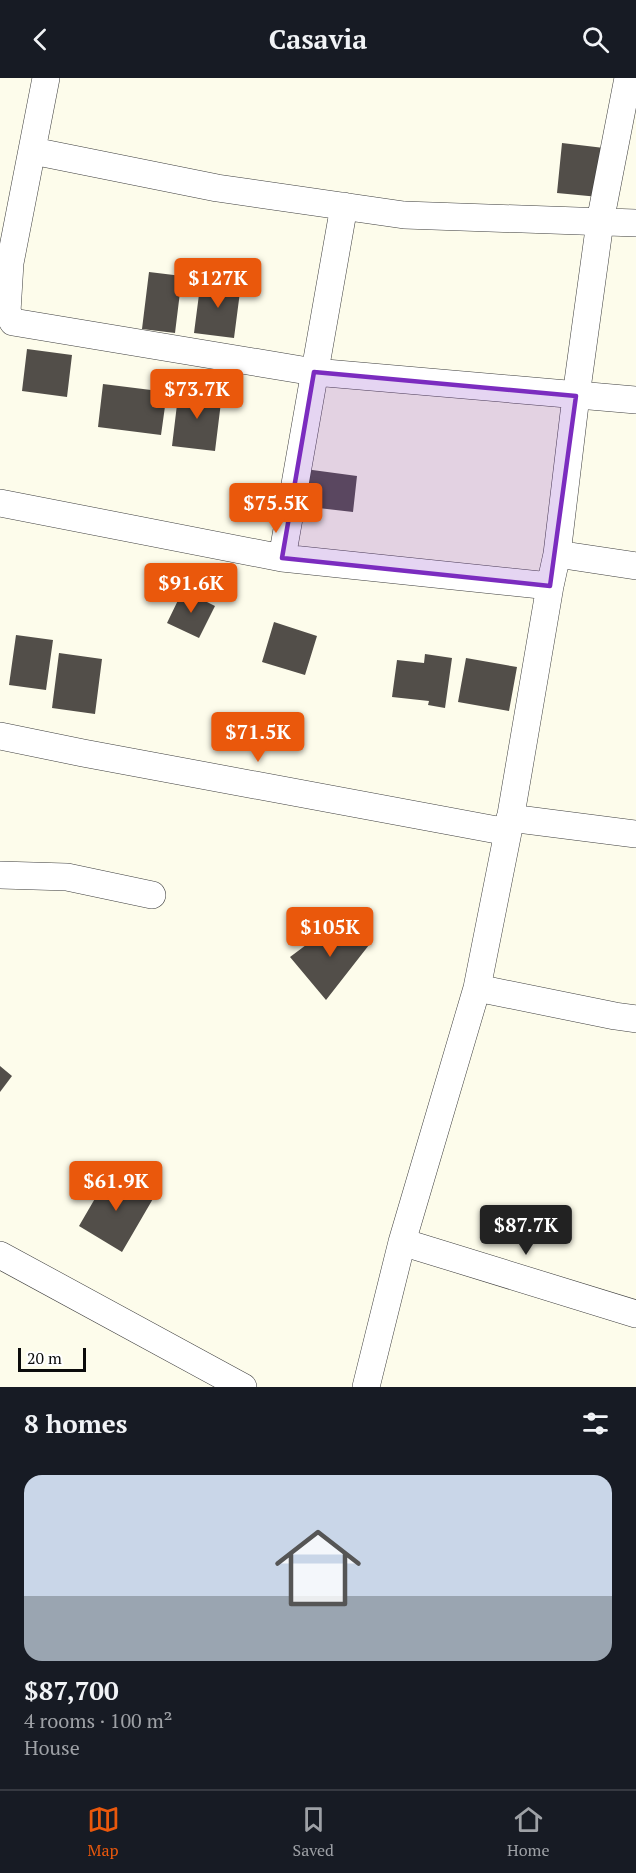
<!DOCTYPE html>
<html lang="en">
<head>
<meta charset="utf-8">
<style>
	body { margin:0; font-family:"PT Serif",serif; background:#20242c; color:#f1f3f6; height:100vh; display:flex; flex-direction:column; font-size:22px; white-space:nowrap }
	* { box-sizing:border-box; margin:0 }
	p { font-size:20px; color:#9ea1a6 }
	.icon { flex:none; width:33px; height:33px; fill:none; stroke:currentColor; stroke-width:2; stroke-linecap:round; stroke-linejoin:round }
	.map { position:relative; height:1309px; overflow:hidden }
	.side { display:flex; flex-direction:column; background:#171b24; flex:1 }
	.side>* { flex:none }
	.scale { position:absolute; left:18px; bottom:15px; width:68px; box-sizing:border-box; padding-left:6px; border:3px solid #0b0b0b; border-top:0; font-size:16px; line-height:21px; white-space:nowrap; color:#0b0b0b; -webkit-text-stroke:4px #fff; paint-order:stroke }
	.price { position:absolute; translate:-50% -51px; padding:0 14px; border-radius:6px; background:#ea580c; color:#fff; font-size:20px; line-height:39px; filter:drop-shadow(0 2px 3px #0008) }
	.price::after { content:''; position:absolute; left:50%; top:36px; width:18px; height:14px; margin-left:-9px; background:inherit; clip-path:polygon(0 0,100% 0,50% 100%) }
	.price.active { background:#222; color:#fff }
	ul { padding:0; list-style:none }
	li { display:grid; align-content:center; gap:12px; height:318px; padding:0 24px }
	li+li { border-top:2px solid #363941 }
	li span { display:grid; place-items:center; height:186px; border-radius:18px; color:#555 }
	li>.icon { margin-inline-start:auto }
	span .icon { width:108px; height:108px; fill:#fffc; stroke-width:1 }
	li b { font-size:26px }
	h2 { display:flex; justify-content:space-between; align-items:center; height:72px; padding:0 24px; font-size:26px }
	header { display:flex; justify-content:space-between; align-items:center; height:78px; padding:0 24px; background:#171b24; font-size:27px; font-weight:600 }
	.menu { display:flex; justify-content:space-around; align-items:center; height:84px; border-top:2px solid #363941; background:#171b24; font-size:16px; color:#9ea1a6 }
	.menu a { display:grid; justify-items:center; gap:3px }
	.menu .active { color:#ea580c }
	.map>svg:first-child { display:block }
</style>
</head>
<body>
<header><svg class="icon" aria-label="back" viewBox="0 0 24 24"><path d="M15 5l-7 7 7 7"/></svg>Casavia<svg class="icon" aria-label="search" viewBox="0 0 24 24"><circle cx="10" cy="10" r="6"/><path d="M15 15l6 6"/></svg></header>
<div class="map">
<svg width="636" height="1309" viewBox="0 0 636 1309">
	<rect width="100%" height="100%" fill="#fdfceb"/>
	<path fill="#524e49" d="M562,65L604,70L599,119L557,115Z
		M149,194L182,198L175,255L142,251Z
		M201,201L241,206L234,260L194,255Z
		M27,271L72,277L67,319L22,313Z
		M103,306L167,314L161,357L98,349Z
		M179,310L222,316L215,373L172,368Z
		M305,391L357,398L353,434L301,428Z
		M183,512L215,528L199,560L167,545Z
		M274,544L317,558L305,597L262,584Z
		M16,557L53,562L46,612L9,607Z
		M59,575L102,581L95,636L52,630Z
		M425,576L452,580L445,630L428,627L429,623L392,619L397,582L424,585Z
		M466,580L517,589L509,633L458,624Z
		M338,843L369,867L326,922L290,879Z
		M0,988L12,998L0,1014Z
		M111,1093L154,1119L122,1174L79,1148Z"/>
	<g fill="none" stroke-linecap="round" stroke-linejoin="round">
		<defs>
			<path id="minor" d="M46,0L10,185L7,234L13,244L314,294L636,322
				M33,73L217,110L404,137L636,145
				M0,425L282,480L550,508
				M557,476L636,488
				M282,480L344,128
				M0,658L83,675L508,754
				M510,740L636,756
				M0,797L67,799L152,817
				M477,910L615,938L636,941
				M402,1164L636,1236
				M0,1177L243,1309
				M366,1309L402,1164L477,910L508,754L550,508L557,476L576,318L600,144L628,0"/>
		</defs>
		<use href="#minor" stroke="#3e3e3e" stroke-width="28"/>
		<use href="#minor" stroke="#fff" stroke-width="27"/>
	</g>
	<path fill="#7b2cbf" fill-opacity="0.2" stroke="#7b2cbf" stroke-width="4.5" stroke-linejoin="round" d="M314,294L576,318L550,508L282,480Z"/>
</svg>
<div class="scale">20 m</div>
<b class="price" style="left:218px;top:231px">$127K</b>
<b class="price" style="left:197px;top:342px">$73.7K</b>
<b class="price" style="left:276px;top:456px">$75.5K</b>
<b class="price" style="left:191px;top:536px">$91.6K</b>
<b class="price" style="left:258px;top:685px">$71.5K</b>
<b class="price" style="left:330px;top:880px">$105K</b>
<b class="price" style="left:116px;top:1134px">$61.9K</b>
<b class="price active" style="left:526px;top:1178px">$87.7K</b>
</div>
<section class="side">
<h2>8 homes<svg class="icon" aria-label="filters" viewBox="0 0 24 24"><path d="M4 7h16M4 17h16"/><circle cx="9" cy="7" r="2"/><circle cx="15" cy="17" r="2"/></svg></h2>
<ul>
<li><span style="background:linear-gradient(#c9d6e8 65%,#9aa5b1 0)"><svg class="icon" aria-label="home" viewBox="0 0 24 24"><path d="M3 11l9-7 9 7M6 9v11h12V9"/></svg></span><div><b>$87,700</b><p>4 rooms · 100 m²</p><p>House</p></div></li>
</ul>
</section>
<nav class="menu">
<a class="active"><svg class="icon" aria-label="map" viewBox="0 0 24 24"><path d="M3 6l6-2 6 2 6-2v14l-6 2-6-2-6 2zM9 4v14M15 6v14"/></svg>Map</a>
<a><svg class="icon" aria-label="saved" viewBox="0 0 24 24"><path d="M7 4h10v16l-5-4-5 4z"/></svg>Saved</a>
<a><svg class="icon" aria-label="home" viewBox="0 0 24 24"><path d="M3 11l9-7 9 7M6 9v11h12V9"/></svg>Home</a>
</nav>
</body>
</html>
